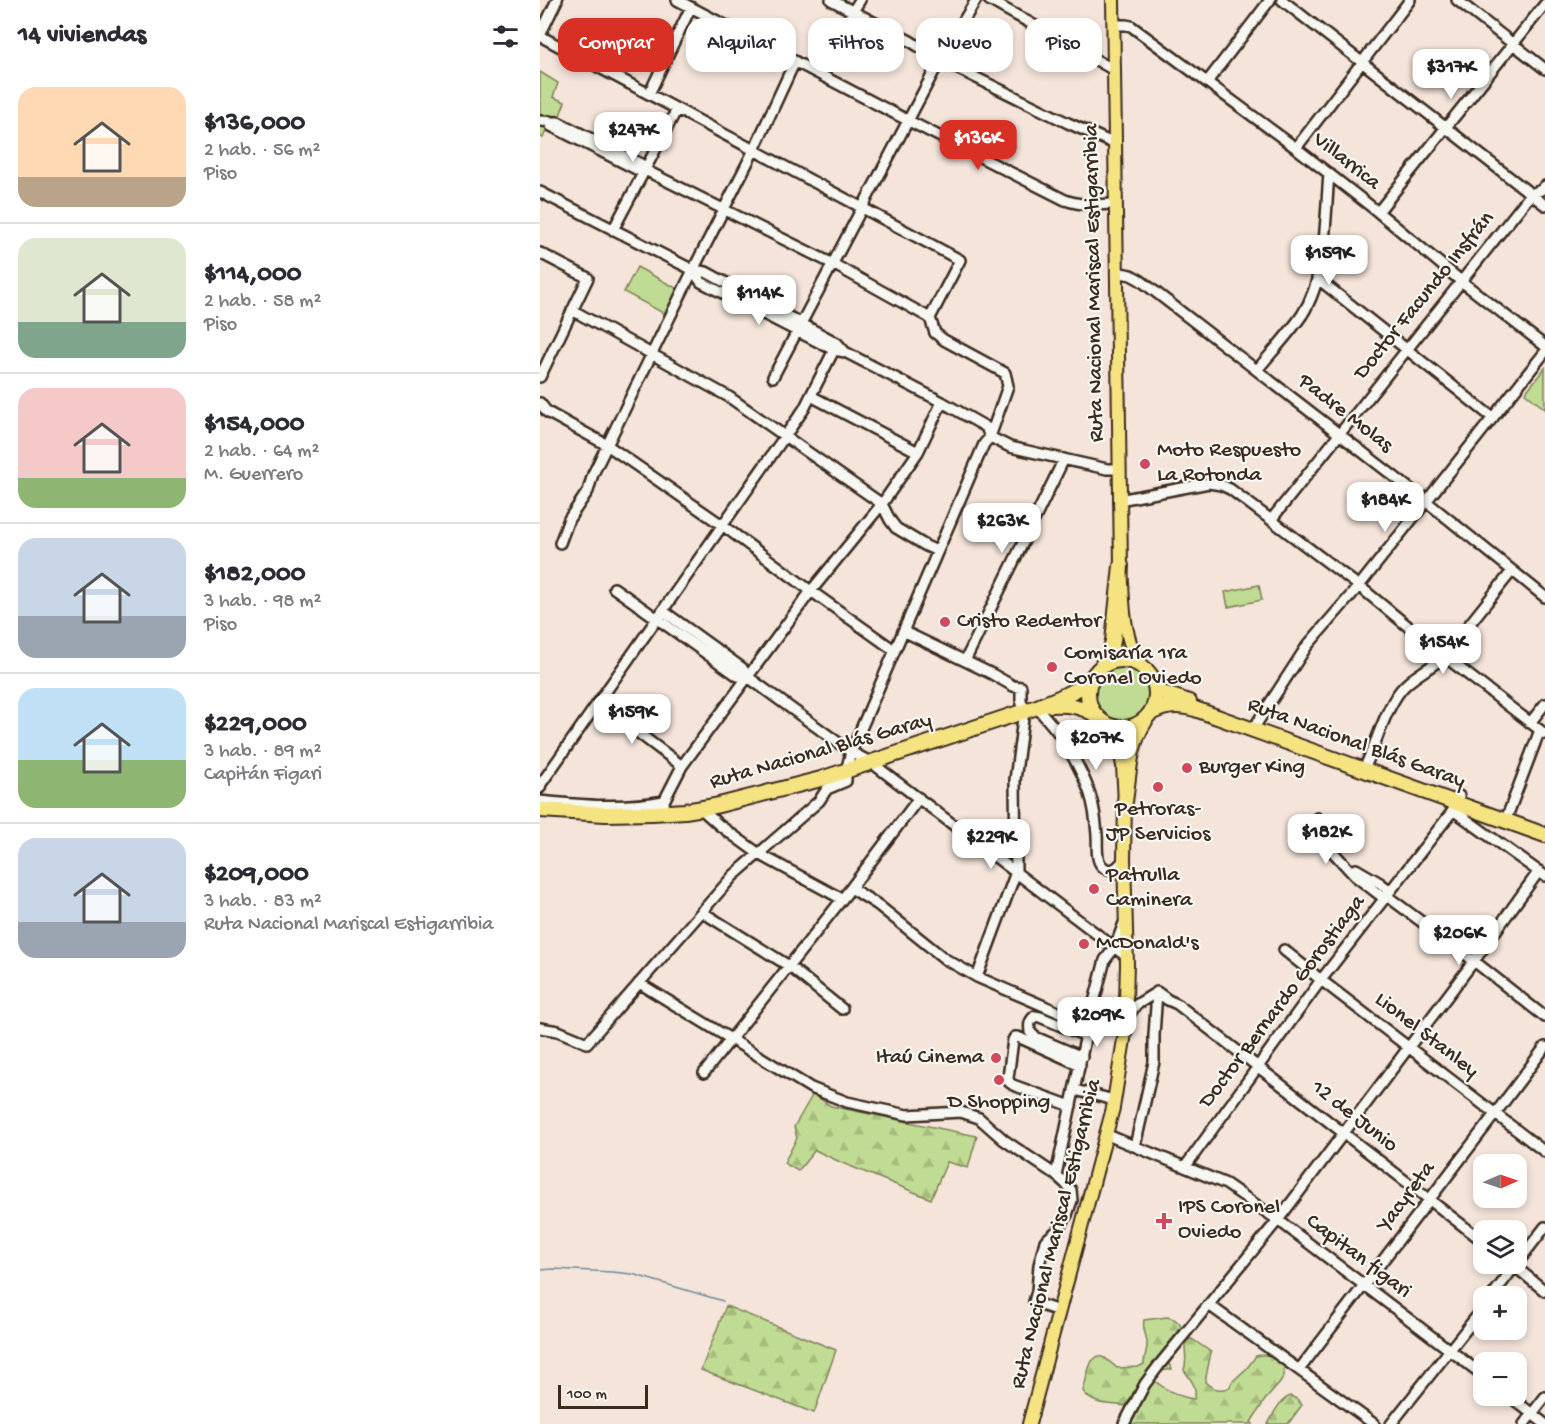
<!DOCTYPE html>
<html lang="es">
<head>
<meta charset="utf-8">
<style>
	body { margin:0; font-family:"Gochi Hand",sans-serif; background:#f7f7f7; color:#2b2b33; height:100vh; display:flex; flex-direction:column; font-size:22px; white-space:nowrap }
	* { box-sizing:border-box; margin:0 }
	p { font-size:20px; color:#7c7c81 }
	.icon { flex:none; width:33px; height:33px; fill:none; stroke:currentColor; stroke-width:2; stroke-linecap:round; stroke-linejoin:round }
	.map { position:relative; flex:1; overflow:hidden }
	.panel { display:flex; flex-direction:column; background:#fff; width:540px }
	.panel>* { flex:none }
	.banner { position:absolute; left:18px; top:18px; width:570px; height:54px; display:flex; gap:12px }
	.needle { width:39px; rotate:88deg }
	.tools { position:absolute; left:933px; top:1154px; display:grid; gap:12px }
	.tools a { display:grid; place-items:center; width:54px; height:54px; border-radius:12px; background:#fff; box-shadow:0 3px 9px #0003; font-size:30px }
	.scale { position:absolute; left:18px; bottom:15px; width:90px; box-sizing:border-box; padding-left:6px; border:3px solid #3b2a1e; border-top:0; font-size:16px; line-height:21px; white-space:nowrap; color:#3b2a1e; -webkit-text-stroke:4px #f6f6f2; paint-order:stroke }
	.price { position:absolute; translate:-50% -51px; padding:0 14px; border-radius:12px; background:#fff; color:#222; font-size:20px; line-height:39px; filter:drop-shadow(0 2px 3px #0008) }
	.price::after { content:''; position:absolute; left:50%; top:36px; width:18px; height:14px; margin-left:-9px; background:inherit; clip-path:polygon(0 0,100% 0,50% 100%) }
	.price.selected { background:#d93025; color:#fff }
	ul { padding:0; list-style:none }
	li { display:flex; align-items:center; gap:18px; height:150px; padding:0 18px }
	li+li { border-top:2px solid #e1e1e2 }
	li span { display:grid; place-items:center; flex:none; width:168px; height:120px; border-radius:18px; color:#555 }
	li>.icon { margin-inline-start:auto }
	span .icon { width:72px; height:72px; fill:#fffc; stroke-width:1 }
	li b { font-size:26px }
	h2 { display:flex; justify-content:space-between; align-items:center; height:72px; padding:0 18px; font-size:26px }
	.pill { padding:0 21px; border-radius:18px; background:#fff; box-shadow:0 3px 9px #0003; font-size:21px; line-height:54px }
	.pill.selected { background:#d93025; color:#fff }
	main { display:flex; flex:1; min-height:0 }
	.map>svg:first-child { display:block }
</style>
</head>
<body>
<main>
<section class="panel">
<h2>14 viviendas<svg class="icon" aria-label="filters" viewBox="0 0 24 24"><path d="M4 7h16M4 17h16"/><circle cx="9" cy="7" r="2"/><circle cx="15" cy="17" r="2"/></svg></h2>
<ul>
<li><span style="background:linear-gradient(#ffd9b3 75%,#b9a48a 0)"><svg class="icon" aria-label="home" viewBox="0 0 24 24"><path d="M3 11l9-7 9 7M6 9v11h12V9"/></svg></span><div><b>$136,000</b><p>2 hab. · 56 m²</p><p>Piso</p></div></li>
<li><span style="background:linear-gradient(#dfe7d0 70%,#7fa58c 0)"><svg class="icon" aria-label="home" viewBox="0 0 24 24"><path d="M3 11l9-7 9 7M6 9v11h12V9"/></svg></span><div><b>$114,000</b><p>2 hab. · 58 m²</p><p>Piso</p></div></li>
<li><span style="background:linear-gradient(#f6c9c9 75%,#8fb573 0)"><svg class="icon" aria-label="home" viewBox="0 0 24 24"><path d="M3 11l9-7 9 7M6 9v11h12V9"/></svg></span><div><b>$154,000</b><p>2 hab. · 64 m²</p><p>M. Guerrero</p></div></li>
<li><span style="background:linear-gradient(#c9d6e8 65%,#9aa5b1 0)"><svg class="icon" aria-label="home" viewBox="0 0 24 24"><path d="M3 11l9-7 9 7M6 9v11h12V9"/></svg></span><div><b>$182,000</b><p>3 hab. · 98 m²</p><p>Piso</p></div></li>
<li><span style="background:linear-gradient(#bfe0f5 60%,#8fb573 0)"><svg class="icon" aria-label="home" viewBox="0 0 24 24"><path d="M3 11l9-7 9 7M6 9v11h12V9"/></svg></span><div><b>$229,000</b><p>3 hab. · 89 m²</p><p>Capitán Figari</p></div></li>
<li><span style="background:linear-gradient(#c9d6e8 70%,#9aa5b1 0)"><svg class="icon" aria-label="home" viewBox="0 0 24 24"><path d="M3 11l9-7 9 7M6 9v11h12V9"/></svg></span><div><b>$209,000</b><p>3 hab. · 83 m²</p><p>Ruta Nacional Mariscal Estigarribia</p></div></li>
</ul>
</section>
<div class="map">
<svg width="1005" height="1424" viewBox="0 0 1005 1424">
	<defs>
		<pattern id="forest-firs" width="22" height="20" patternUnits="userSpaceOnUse" patternTransform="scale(1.5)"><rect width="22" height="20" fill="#c0db93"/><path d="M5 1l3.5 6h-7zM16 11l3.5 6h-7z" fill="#a6bc7e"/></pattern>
	</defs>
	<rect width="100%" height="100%" fill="#f4e4da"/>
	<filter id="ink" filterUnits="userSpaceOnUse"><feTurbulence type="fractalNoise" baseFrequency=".0167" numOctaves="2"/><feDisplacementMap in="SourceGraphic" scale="12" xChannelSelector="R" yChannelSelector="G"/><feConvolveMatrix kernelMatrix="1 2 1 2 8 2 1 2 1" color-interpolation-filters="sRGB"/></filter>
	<g filter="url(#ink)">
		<path fill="#c0db93" stroke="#7e8258" stroke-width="1.5" d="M0,72L18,83L13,97L25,102L19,118L4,123L7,128L3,138L0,136Z
			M97,267L138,289L125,314L84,292Z
			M1005,368V409L985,393Z
			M719,585L722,600L688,607L685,592Z
			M581,604L594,659L585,656L573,659Z
			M553 695a29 29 0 1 1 58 0a29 29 0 1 1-58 0Z"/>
		<path fill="url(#forest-firs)" stroke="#7e8258" stroke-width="1.5" d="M273,1094L291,1106L437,1136L428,1168L407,1162L391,1199L300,1162L275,1150L258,1171L244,1163L257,1138L254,1127Z
			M186,1306L296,1350L274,1413L161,1370Z
			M627,1317L634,1319L640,1324L642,1332L626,1359L632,1369L617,1372L611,1377C621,1388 639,1397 654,1399C658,1387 651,1380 644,1370C648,1359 644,1351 645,1340L652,1339L671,1352L665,1382C673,1389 679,1391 689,1388L692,1382L707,1368L716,1356C729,1353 734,1357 744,1365V1376L740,1383L725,1400L711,1422L713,1424H590L595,1417L597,1409C579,1401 555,1410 543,1391L549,1368L552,1361L558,1356L565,1358L577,1368L598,1367L604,1364C604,1356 608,1349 607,1342C606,1333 602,1329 604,1320Z
			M750,1396L757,1399L762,1405L748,1424H728C734,1413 738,1402 750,1396Z"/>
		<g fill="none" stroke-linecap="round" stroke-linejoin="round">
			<path stroke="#6e8a9b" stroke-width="1.5" d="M0,1270L14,1269L72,1272L92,1274L183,1301"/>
			<defs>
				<path id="minor" d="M137,0L369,121L525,200C542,206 557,205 575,204
					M291,0L370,41L400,60L528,123L575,144
					M449,0L574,70
					M742,0L1005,205
					M917,0L1005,69
					M573,25H586L591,26L756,148L838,212L921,281L1005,346
					M0,35L17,0
					M0,36L420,260L390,318
					M271,69L287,53L320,0
					M667,82L730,0
					M109,94L151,7
					M0,121L18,122L101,164L105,170
					M756,148L870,0
					M0,192L153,270L166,272L297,343L305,352
					M838,212L1005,4
					M73,230L137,109
					M0,253L48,278L0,377
					M153,270L161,282L294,350L305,352L402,402L446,427L450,437L470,447L567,469H579
					M576,272L591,275L600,280L887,502L1005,597
					M777,278L953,418
					M32,310L189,397L342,504L350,520L356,528L386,546L397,551
					M717,370C732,352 749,334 762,315C787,276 785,219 789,174
					M233,377L400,60L436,0
					M271,396L378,452
					M0,403L7,412L67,445L182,525L271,591L354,650
					M579,500L669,483L681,485L690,489L819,586L904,656L1005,734
					M731,520L991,194L1001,190L1005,186
					M20,543L29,519L48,491L53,474L153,270L214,150L255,61
					M74,588L198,676L208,677
					M123,611L202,668L208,677L311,752L332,763L587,957
					M363,631L452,674L473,686L481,687V700L484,711L475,780L476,872L437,977
					M425,661L524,459
					M59,703L142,766
					M497,707C505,718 516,728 523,740C533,756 544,775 550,794C554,806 556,822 557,835C558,844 555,859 562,866C571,875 579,867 584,859
					M990,723L1005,704
					M715,730L717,723L767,646L819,586L1005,352
					M824,769C836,745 844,712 860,691C871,676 891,669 904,656L972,571
					M0,788L1,784L264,409L294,350
					M0,801C42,805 82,809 124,801
					M160,808L179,825L219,854L302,899
					M913,810L1005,876
					M125,812L124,801L142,766L271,591L342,504L378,452L402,402
					M968,814L1000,730
					M777,818L771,828L815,876L845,899
					M811,871L816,869L840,883L850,891
					M311,888L338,905L405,959L437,977L548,1025
					M847,896L934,961L1005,1017
					M162,912L249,966L302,1009
					M744,950L781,980L1005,1152
					M99,983L271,1088L307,1102L367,1115L421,1112L439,1118L464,1140L516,1175L526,1184L531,1190L532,1200L527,1215L517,1231L505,1241L499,1265L497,1291L494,1302L495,1303L519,1311
					M586,1019L596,1005L617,992L628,1000L637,1004L944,1242
					M0,1028L18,1031L47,1043L193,876L279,801L287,789L306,781V771L311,752L444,444L450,437L468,386L465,373L404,340L395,333L390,318L293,264L105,170H98L11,126L9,121
					M542,1057L495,1037L490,1032C489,1025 489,1021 495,1016L500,1017L546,1036
					M164,1073L311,888L379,798
					M535,1090L574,1100
					M531,1106L473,1085L469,1082L468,1078L473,1040L475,1037H478L540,1065
					M565,1134L686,1184L738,1220L944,1376
					M595,1146L614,1062V1035L617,992
					M645,1167L781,980L918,804L919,796
					M516,1175L548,1025L565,960L575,947L584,923
					M972,1264L1005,1291
					M952,1296L1005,1227
					M669,1305L834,1424
					M759,1370L955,1114L1005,1047
					M968,1395L1005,1424
					M584,1424L605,1384L620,1364L738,1220L934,961L999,871
					M851,1424L944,1307
					M984,1424L1005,1397"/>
				<path id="major" d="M573,0L581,566C583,592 582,623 592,648C595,655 600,662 604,668
					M489,1424L573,1108L585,1033L587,964L584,859L585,802L583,766L580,750L574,735L559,719"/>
				<path id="highway" d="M548 694a34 34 0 1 1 68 0a34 34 0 1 1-68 0Z
					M561,667L569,655L573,641L581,566
					M616,691L649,702
					M511,705C529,704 541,706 556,715
					M611,713C625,705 639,704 655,709L1005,835
					M585,802C589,774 589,745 605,721
					M0,810L65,814L113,813L145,811L175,806L281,779L497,707L521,697L551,682"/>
			</defs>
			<use href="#minor" stroke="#3b2a1e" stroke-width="14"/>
			<use href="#major" stroke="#3b2a1e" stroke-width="16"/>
			<use href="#highway" stroke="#3b2a1e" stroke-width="18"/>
			<use href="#minor" stroke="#f6f6f2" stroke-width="9"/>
			<use href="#major" stroke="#f5e382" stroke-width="12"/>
			<use href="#highway" stroke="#f5e382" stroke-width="14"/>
		</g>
	</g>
	<g fill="#d1495b" stroke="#f6f6f2" stroke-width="2">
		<circle cx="605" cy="464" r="6"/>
		<circle cx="405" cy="622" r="6"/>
		<circle cx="512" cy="667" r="6"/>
		<circle cx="647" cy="768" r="6"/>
		<circle cx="618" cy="787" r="6"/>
		<circle cx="554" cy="889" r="6"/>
		<circle cx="544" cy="944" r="6"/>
		<circle cx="456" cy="1058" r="6"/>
		<circle cx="459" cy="1080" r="6"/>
		<path d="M621 1212h6v6h6v6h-6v6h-6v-6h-6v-6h6z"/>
	</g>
	<g text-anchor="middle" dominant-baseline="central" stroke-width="4.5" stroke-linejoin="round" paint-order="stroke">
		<g font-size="22" fill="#3b2a1e" stroke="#f6f6f2">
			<text transform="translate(806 162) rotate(38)">Villarrica</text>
			<text transform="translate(555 283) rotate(-91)">Ruta Nacional Mariscal Estigarribia</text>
			<text transform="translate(885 296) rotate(-51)">Doctor Facundo Insfrán</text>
			<text transform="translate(805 414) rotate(38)">Padre Molas</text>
			<text transform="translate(816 744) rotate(20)">Ruta Nacional Blás Garay</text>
			<text transform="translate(281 752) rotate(-16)">Ruta Nacional Blás Garay</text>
			<text transform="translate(743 1002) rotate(-53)">Doctor Bernardo Gorostiaga</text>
			<text transform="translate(886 1036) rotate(38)">Lionel Stanley</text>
			<text transform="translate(814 1117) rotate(38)">12 de Junio</text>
			<text transform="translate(867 1197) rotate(-53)">Yacyreta</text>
			<text transform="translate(517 1234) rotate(-76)">Ruta Nacional Mariscal Estigarribia</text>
			<text transform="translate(818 1257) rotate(37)">Capitan figari</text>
		</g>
		<g font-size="22" fill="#3b2a1e" stroke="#f6f6f2" text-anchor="start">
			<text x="617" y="451">Moto Respuesto<tspan x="617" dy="25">La Rotonda</tspan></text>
			<text x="417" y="622">Cristo Redentor</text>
			<text x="524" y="654">Comisaría 1ra<tspan x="524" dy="25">Coronel Oviedo</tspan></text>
			<text x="659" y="768">Burger King</text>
			<text x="618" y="810" text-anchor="middle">Petroras-<tspan x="618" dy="25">JP Servicios</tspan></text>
			<text x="566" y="876">Patrulla<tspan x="566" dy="25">Caminera</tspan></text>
			<text x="556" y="944">McDonald's</text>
			<text x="444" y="1058" text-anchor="end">Itaú Cinema</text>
			<text x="459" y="1103" text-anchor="middle">D Shopping</text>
			<text x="638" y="1208">IPS Coronel<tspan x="638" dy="25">Oviedo</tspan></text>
		</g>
	</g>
</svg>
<div class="tools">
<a><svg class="needle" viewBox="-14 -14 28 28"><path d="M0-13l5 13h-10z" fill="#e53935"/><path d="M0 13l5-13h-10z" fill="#7c7c81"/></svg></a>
<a><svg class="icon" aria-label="layers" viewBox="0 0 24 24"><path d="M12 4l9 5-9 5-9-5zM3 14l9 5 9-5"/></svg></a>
<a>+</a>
<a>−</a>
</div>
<div class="scale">100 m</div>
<b class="price" style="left:911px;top:100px">$317K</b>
<b class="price" style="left:93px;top:163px">$247K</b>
<b class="price selected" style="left:438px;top:171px">$136K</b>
<b class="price" style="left:789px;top:286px">$159K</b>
<b class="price" style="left:219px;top:326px">$114K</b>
<b class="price" style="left:845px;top:533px">$184K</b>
<b class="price" style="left:462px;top:554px">$263K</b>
<b class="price" style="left:903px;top:675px">$154K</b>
<b class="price" style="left:92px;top:745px">$159K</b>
<b class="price" style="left:556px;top:771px">$207K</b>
<b class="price" style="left:786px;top:865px">$182K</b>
<b class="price" style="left:451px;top:870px">$229K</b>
<b class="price" style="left:919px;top:966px">$206K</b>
<b class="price" style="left:557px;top:1048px">$209K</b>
<div class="banner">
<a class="pill selected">Comprar</a>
<a class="pill">Alquilar</a>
<a class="pill">Filtros</a>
<a class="pill">Nuevo</a>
<a class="pill">Piso</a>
</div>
</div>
</main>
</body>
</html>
